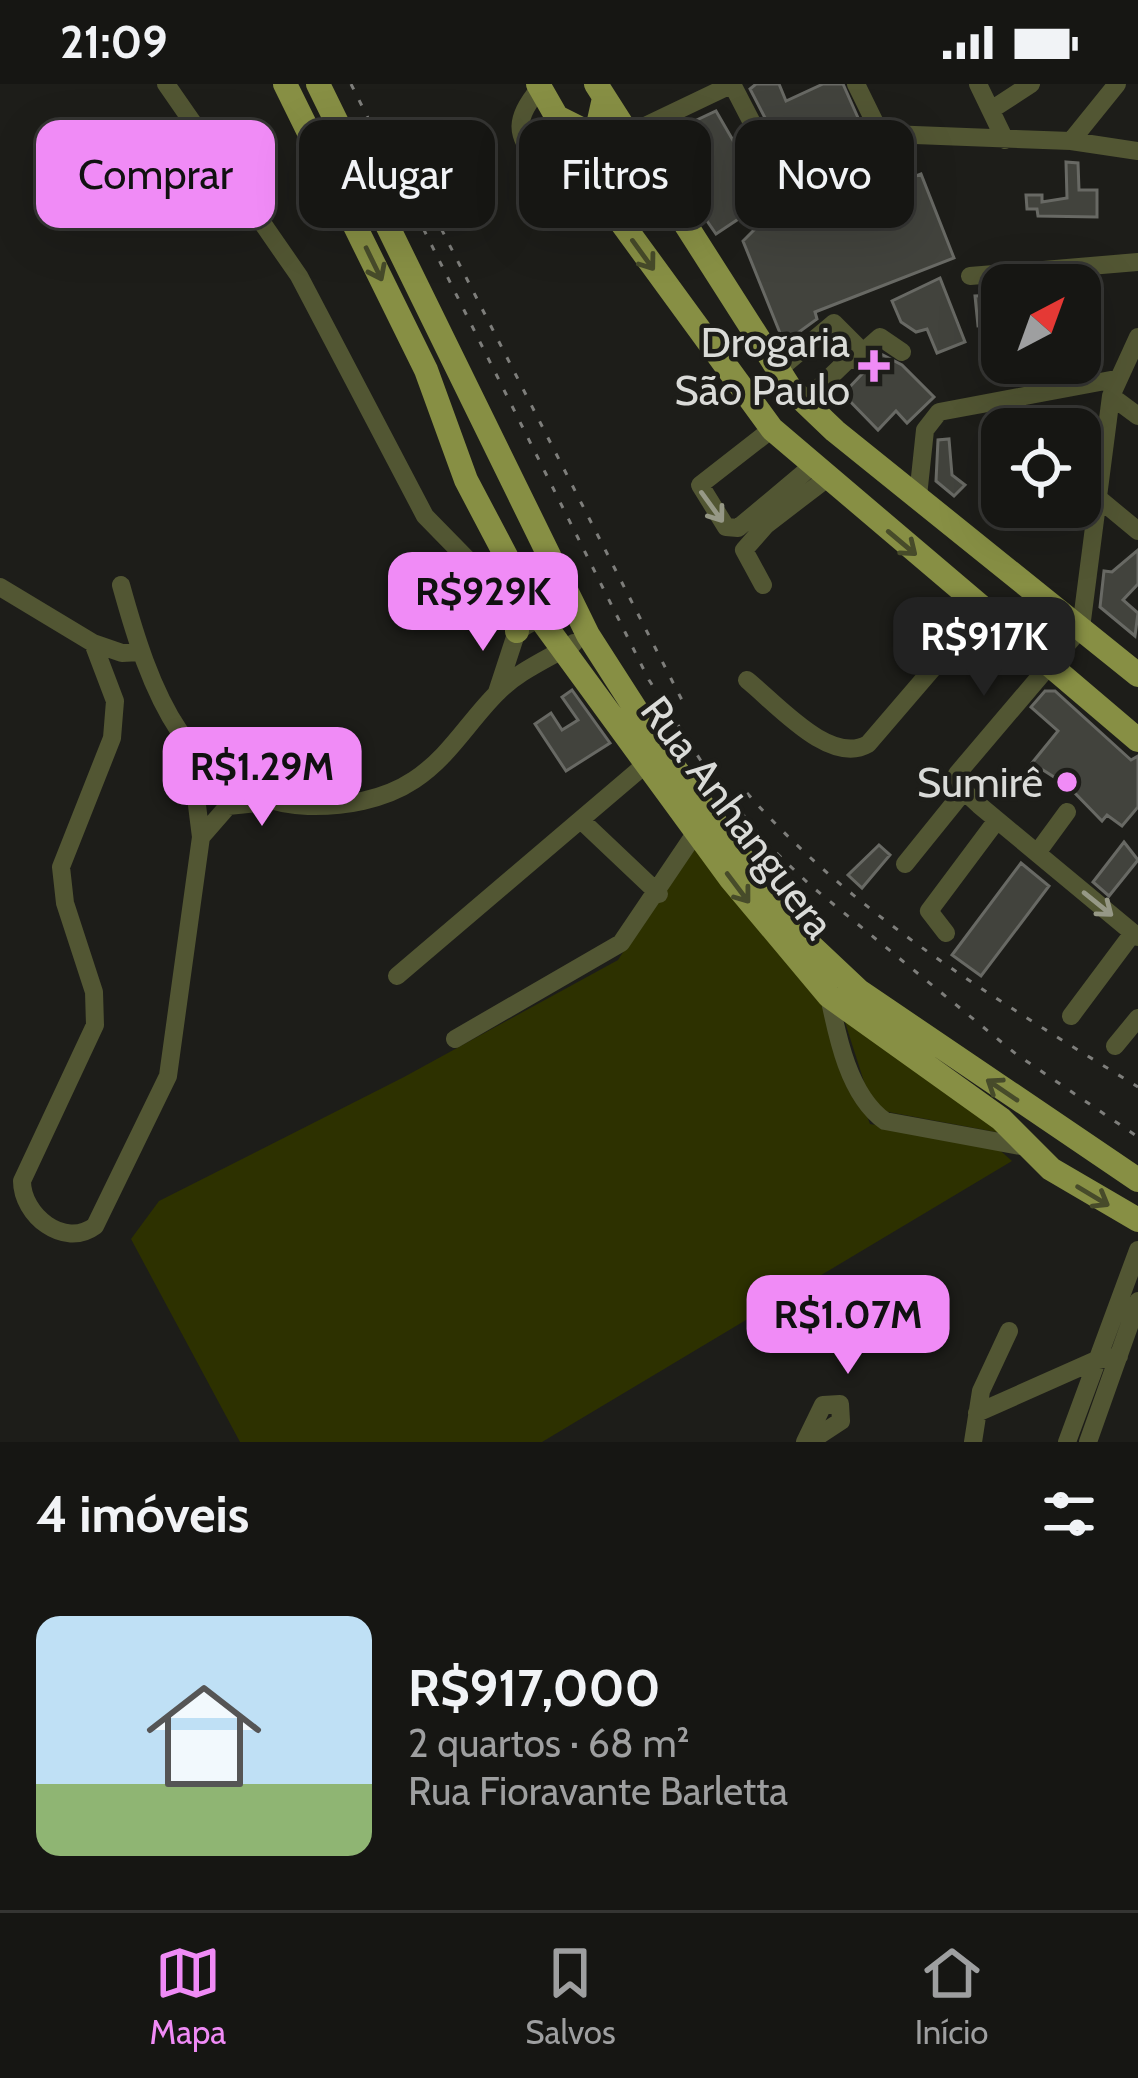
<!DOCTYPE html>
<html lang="pt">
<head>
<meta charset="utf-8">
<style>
	body { margin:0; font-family:Cabin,sans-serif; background:#1f1f1c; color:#f1f3f6; height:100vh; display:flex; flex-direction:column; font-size:45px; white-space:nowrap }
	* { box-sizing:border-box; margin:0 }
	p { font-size:39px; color:#9e9fa0 }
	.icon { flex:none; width:66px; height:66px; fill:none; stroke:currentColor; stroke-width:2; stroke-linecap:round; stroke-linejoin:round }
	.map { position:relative; height:1358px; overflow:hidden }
	.side { display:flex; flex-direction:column; background:#161613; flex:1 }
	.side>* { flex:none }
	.top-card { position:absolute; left:36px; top:36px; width:1068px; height:108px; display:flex; gap:24px }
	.needle { width:78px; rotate:41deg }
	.tools { position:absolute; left:981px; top:180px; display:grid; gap:24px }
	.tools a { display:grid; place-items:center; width:120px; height:120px; border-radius:24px; background:#161613; box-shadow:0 12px 48px #0002,0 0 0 3px #353533; font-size:60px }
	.price { position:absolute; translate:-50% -102px; padding:0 27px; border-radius:24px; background:#f08bf6; color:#111; font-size:39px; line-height:78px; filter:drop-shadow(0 3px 6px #0008) }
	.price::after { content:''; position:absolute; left:50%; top:72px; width:36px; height:27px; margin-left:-18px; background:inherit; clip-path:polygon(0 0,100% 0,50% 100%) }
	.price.selected { background:#222; color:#fff }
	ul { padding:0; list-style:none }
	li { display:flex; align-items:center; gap:36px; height:300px; padding:0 36px }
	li+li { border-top:3px solid #353533 }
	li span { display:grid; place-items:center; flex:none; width:336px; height:240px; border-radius:24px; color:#555 }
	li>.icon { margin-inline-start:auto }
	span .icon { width:144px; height:144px; fill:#fffc; stroke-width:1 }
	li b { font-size:51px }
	h2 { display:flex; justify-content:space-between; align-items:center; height:144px; padding:0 36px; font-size:51px }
	.chip { padding:0 42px; border-radius:24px; background:#161613; box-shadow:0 12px 48px #0002,0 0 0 3px #353533; font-size:42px; line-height:108px }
	.chip.selected { background:#f08bf6; color:#111 }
	.status { display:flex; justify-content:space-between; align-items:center; height:84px; padding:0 60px; background:#161613; direction:ltr }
	.status svg { height:33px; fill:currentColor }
	.tabs { display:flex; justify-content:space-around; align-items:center; height:168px; border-top:3px solid #353533; background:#161613; font-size:33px; color:#9e9fa0 }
	.tabs a { display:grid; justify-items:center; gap:6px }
	.tabs .selected { color:#f08bf6 }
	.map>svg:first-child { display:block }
</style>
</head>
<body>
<div class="status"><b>21:09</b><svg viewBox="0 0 49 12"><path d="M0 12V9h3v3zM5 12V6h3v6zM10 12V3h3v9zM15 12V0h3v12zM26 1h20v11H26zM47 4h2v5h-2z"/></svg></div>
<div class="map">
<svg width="1138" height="1358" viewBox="0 0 1138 1358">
	<rect width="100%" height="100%" fill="#1d1d19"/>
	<path fill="#2d3100" d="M695,757L823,914L870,1040L995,1062L1012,1077L542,1358H240L131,1155L159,1117L404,993L618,876Z
		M844,935L1001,1049L883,1027L867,1007Z"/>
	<path fill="#42433d" stroke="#686964" stroke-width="3" d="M756,0H779L786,17L823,0H843L859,36L819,57L804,69L807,75L790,82L750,5Z
		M716,27L738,65L748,60L752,69L748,72L762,98L779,111L791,96L806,135L921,90L954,174L815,228L817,235L784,259L743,157L757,143L749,128L716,150L652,57Z
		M1066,78L1078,79L1079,106H1097V133L1038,132L1037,125H1027L1026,111H1042V118L1067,114Z
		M940,194L965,258L937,269L927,245L916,248L901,238L892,217Z
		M1001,211L1002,240L978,242L975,212Z
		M881,270L902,281L934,313L907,339L896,327L878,346L843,310Z
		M949,355L952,391L965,401L954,412L936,397L938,356Z
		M1138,466V500L1123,516L1138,529L1135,552L1100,523L1104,487L1112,488Z
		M572,606L610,659L566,687L535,640L551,629L562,646L578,636L562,613Z
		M1045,607H1055L1131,676L1138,672V723L1122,742L1107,731L1102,737L1068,702L1032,679L1058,647L1031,623Z
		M1124,758L1138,776L1109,812L1093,798Z
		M879,761L890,771L862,804L848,791Z
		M1021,779L1049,802L981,892L952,871Z"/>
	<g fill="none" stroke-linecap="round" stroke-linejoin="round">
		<path stroke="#525633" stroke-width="18" d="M166,0L299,192L425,432L517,526
			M732,0L779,91
			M856,0L879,47L889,50L1071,57L1138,67
			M978,0L1005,56
			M540,4C515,33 513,51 540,79L578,74
			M991,26L1031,0
			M626,51L733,0
			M1071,57L1117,0
			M970,192L1138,178
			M1138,253L1111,312L1081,544L957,690L964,707L979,721L1138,853
			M854,276L880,253L902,268
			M778,286L834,239L857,262L854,270L804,318
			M1111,312L1138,332
			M772,345L700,401L726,443L738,444L812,382
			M1080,399L1138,447
			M918,412L925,346L939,328L1116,295
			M121,501C149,602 186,716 308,722C343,723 384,716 414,696C449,673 468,638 497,609C518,587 548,575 574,559
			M763,501L744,466L766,441L826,395
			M0,503L93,559L115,617L112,654L61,783L65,819L94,908L95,941L22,1097C22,1131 64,1165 95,1142L168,992L201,753L190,666
			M93,559L122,569L140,568
			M747,596C777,620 830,682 868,660L983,526
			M497,608L517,547L541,533
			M583,738L659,810
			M201,753L228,722L259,719
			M1037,769L1067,728
			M905,780L964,707
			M946,849L929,827L997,736
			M397,892L646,680
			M829,912C837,952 849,1012 885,1037L1026,1063
			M1071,932L1133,849
			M455,955L621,859L696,748
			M1115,962L1138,934
			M977,1329L1094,1277L1119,1272
			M805,1358L823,1321L840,1320L841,1337L809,1358
			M973,1358L981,1307L1009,1247
			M1067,1358L1138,1166
			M1088,1358L1138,1217"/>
		<path stroke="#878f44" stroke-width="24" d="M285,0L426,286L466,396L516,491L545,541L730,794L829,912L1001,1035L1051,1085L1138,1136
			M318,0L588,551L665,671L738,769L808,859L859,907L1138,1096
			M538,0L602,112L772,345L1138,656
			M596,0L790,304L835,347L1138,591
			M559,34L589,49L598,41L604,14
			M602,112C604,82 619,73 647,85
			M516,493L517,547"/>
		<path stroke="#7e7e7b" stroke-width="3" stroke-dasharray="6 12" stroke-linecap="butt" d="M351,0L649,596L703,680L765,758L810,801L1016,970L1138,1053
			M425,113L687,626
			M747,709C856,833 999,917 1138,1003"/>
	</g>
	<defs><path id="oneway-shaft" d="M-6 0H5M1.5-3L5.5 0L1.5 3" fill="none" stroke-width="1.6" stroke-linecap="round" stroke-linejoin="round" transform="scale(3)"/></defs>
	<g stroke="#474b2a">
		<use href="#oneway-shaft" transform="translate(643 171) rotate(54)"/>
		<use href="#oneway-shaft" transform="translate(374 180) rotate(64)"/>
		<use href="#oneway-shaft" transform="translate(902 459) rotate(40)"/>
		<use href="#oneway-shaft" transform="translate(738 804) rotate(53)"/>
		<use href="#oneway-shaft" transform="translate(1002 1006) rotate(-146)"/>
		<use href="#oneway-shaft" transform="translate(1093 1112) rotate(31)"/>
	</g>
	<g stroke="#969886">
		<use href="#oneway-shaft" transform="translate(712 423) rotate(54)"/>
		<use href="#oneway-shaft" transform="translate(1098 820) rotate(39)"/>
	</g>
	<g fill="#f08bf6" stroke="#1d1d19" stroke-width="4.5">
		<path d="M868 264h12v12h12v12h-12v12h-12v-12h-12v-12h12z"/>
		<circle cx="1067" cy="698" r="12"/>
	</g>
	<g text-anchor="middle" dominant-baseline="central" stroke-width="9" stroke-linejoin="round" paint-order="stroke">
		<g font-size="42" fill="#dadbd8" stroke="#1d1d19" text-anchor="end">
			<text x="850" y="258">Drogaria<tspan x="850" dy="48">São Paulo</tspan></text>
			<text x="1043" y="698">Sumirê</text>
		</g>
		<g font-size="42" fill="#dadbd8" stroke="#1d1d19">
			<text transform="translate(738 733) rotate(53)">Rua Anhanguera</text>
		</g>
	</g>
</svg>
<div class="tools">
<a><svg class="needle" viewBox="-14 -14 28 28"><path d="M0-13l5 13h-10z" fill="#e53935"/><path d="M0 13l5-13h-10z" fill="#9e9fa0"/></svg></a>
<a><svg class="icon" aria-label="locate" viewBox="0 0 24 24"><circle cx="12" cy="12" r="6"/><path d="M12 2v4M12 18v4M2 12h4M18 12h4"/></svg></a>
</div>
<b class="price" style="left:483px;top:570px">R$929K</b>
<b class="price selected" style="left:984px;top:615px">R$917K</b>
<b class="price" style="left:262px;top:745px">R$1.29M</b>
<b class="price" style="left:848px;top:1293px">R$1.07M</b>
<div class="top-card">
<a class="chip selected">Comprar</a>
<a class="chip">Alugar</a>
<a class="chip">Filtros</a>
<a class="chip">Novo</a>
</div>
</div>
<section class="side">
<h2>4 imóveis<svg class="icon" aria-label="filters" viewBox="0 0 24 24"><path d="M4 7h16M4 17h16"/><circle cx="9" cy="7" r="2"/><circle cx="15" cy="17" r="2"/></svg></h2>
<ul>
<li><span style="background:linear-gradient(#bfe0f5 70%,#8fb573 0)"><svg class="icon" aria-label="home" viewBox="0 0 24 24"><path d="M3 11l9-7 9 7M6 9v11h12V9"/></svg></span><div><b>R$917,000</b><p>2 quartos · 68 m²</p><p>Rua Fioravante Barletta</p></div></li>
</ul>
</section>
<nav class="tabs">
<a class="selected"><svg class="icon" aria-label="map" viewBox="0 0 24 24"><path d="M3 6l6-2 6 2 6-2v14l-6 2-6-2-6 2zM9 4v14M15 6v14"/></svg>Mapa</a>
<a><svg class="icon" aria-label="saved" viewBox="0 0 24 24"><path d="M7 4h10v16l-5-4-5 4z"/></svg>Salvos</a>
<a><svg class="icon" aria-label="home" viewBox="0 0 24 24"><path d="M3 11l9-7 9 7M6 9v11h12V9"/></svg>Início</a>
</nav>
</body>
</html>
